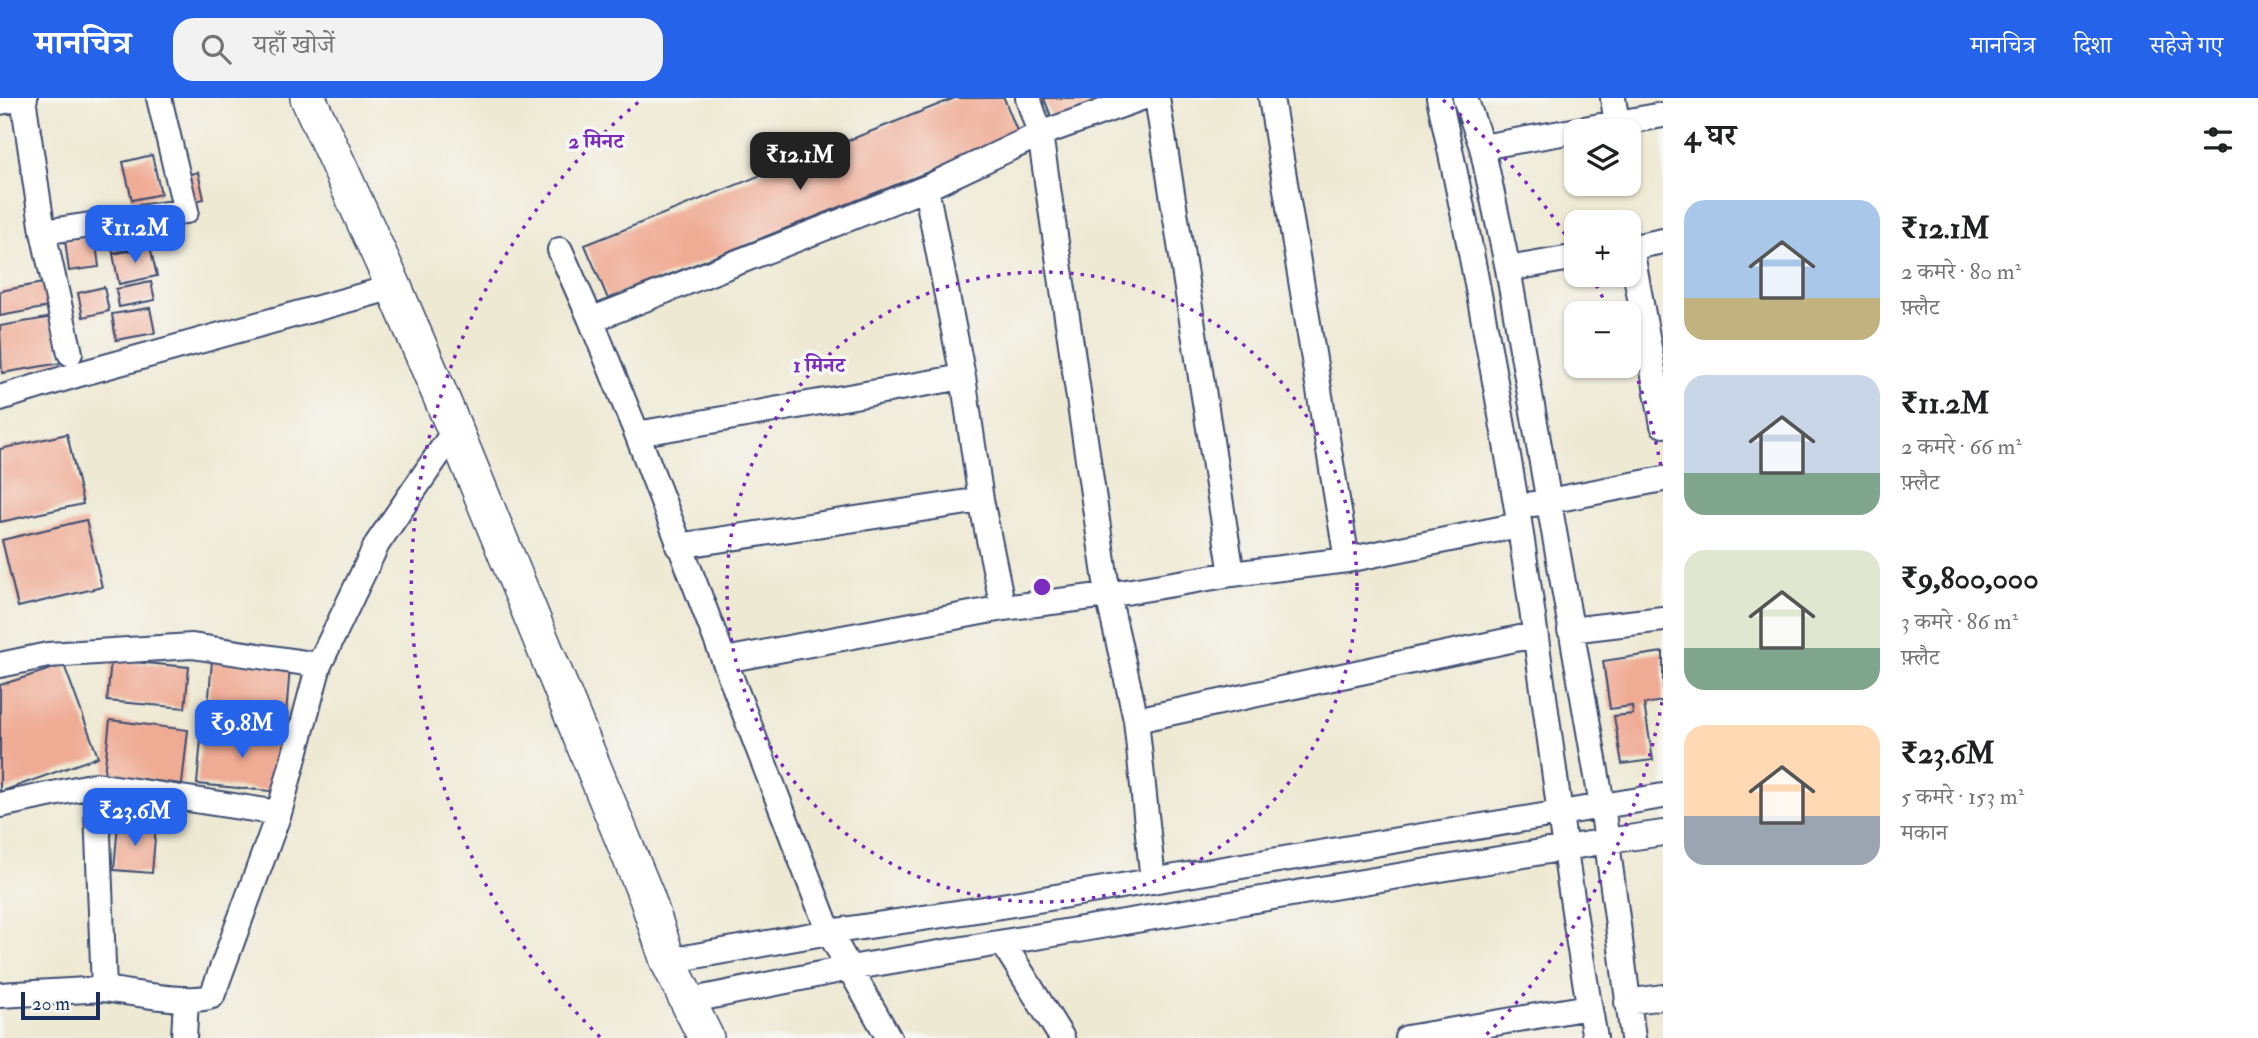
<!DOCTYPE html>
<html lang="hi">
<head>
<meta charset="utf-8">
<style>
	body { margin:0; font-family:"IM FELL Double Pica","Noto Serif Devanagari",serif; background:#f2f2f2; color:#202124; height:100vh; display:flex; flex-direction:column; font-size:26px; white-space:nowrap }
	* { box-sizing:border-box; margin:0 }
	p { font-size:23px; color:#757577 }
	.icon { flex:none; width:38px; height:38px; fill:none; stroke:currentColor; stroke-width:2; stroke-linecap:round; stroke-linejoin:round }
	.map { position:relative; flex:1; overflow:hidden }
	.sheet { display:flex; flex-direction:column; background:#fff; width:595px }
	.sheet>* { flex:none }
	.tools { position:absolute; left:1564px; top:21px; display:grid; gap:14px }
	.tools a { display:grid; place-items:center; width:77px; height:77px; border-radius:14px; background:#fff; box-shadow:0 2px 5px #0004; font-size:35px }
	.scale { position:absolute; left:21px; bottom:18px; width:79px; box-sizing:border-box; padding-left:7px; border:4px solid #1b2f5e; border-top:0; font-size:19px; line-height:24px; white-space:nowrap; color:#1b2f5e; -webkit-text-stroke:5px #f6f6f2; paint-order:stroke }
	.price { position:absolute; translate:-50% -60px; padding:0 16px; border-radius:14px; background:#2563eb; color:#fff; font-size:23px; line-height:46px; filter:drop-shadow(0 2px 4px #0008) }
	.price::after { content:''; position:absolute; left:50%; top:42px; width:21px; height:16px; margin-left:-10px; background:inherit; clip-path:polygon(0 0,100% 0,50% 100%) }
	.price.selected { background:#222; color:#fff }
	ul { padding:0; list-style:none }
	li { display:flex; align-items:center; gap:21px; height:175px; padding:0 21px }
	li span { display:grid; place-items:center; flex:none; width:196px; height:140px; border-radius:21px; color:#555 }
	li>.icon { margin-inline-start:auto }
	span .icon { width:84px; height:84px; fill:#fffc; stroke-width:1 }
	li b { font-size:30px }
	h2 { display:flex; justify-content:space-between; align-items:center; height:84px; padding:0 21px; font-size:30px }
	header { display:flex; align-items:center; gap:42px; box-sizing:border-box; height:98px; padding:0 35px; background:#2563eb; color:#fff }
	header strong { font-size:33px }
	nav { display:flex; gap:38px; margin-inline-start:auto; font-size:24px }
	.search { width:490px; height:63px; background:#f2f2f2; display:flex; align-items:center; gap:18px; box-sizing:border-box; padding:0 24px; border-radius:21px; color:#757577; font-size:26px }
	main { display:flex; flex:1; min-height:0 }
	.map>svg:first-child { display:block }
</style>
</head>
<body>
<header>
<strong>मानचित्र</strong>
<div class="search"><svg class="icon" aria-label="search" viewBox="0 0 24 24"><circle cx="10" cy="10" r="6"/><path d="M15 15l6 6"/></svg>यहाँ खोजें</div>
<nav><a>मानचित्र</a><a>दिशा</a><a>सहेजे गए</a></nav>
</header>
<main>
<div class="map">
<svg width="1663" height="940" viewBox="0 0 1663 940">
	<rect width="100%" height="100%" fill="#f6f6f2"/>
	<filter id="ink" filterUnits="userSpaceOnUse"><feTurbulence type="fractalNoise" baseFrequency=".0143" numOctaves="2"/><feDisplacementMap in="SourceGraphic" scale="14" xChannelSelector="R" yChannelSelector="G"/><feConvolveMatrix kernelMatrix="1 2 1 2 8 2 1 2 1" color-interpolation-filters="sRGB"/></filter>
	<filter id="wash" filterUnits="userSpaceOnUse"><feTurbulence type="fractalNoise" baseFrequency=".00686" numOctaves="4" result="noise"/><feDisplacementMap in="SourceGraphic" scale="28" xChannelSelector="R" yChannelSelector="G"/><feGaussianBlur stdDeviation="1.57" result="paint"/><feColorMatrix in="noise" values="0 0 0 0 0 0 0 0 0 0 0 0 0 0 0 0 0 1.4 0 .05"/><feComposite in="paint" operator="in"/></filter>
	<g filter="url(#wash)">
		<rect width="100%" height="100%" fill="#eee9d3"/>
		<g id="blocks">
			<path fill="#efab94" d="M955,0H1004L1019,38L608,201L585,147Z
				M1044,0H1120L1054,26Z
				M152,57L161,96L132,102L123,64Z
				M198,74L204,101L190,104L183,78Z
				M145,125L150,147L113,155L108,133Z
				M95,138L99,169L69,173L65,142Z
				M150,149L157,178L119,186L113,156Z
				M151,184L155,202L119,209L116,191Z
				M43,185L48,209L0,218V193Z
				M104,189L109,213L83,219L78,195Z
				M150,210L155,235L116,242L112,216Z
				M53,219L61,265L2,275L0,228Z
				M67,336L83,406L0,424V351Z
				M86,422L102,489L18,509L2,442Z
				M1663,554V603L1644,606L1653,662L1622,666L1614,618L1633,616L1632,608L1610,611L1603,563Z
				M111,562L189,569L185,610L107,603Z
				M212,562L290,569L286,617L208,610Z
				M64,567L98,659L0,694V587Z
				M110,622L188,632L182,686L104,677Z
				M202,629L286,637L281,694L197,686Z
				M118,725L156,728L152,775L114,772Z"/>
		</g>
	</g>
	<g filter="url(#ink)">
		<use href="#blocks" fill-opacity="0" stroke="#3b4b70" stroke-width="2"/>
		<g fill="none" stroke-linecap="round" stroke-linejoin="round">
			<defs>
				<path id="street" d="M23,0L43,134L70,255
					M1028,0L1040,36L1108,497L1136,622L1153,783
					M1157,0L1232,476
					M1271,0L1347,462
					M1439,0C1469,136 1494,273 1517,411C1545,587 1563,765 1595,940
					M1465,0L1482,49L1508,171L1602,707L1633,940
					M1613,0L1617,26
					M0,4L25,0
					M1482,49L1663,17
					M926,90L963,279L981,402L1003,510
					M43,134L186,113L159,0
					M1629,150L1663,143
					M1631,150L1663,327
					M560,152L591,222L637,336L829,834L889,940
					M1508,171L1577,159
					M591,222L926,90L1040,36L1141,0
					M0,300L76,277L394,189
					M637,336L963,279
					M1533,406L1663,381
					M678,448L981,402
					M1570,532L1663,521
					M725,562L1003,510L1108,497L1232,476L1347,462L1519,427
					M0,567L48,557L192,548L319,567
					M1136,622L1534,537
					M0,707L96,687L279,715L319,567L377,446L455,332
					M1003,845L1062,940
					M668,863L829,834L983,811L1663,698
					M104,891C129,894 190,907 212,898L279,715
					M0,897L104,891L96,687
					M688,903L850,870L1607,743L1663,735
					M1627,904L1663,899
					M184,940L186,901
					M1407,940L1589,909"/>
				<path id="secondary" d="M308,0L394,189L455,332L647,800L668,863L706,940"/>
			</defs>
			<use href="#street" stroke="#3b4b70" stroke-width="28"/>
			<use href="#secondary" stroke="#3b4b70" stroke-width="38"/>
			<use href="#street" stroke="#fff" stroke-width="24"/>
			<use href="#secondary" stroke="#fff" stroke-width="35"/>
		</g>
	</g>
	<g fill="none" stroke="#7b2cbf" stroke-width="3.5" stroke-dasharray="3.5 7">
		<circle cx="1042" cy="489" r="315"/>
		<path d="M1662 604A631 631 0 0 1 1484 939M600 939A631 631 0 0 1 641 2M1443 2A631 631 0 0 1 1574 150M1591 178A631 631 0 0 1 1609 212M1631 263A631 631 0 0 1 1662 374"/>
	</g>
	<circle cx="1042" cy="489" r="10" fill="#7b2cbf" stroke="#f6f6f2" stroke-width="3.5"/>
	<g font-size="21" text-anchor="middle" font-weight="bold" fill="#7b2cbf" stroke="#f6f6f2" stroke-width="7" stroke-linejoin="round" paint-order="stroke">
		<text x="596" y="50">2 मिनट</text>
		<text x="819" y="274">1 मिनट</text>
	</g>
</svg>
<div class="tools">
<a><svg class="icon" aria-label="layers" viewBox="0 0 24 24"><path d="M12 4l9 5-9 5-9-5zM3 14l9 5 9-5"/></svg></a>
<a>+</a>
<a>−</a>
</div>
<div class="scale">20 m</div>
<b class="price selected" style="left:800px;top:94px">₹12.1M</b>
<b class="price" style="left:135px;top:167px">₹11.2M</b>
<b class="price" style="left:242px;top:662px">₹9.8M</b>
<b class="price" style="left:135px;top:750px">₹23.6M</b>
</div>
<section class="sheet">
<h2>4 घर<svg class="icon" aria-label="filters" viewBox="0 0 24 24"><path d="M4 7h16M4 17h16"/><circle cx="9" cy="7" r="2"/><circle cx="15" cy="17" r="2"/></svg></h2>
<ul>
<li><span style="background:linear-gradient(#a9c7e8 70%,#c2b280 0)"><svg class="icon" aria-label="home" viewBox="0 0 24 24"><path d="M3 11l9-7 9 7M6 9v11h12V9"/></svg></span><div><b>₹12.1M</b><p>2 कमरे · 80 m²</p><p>फ़्लैट</p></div></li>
<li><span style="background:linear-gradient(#c9d6e8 70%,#7fa58c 0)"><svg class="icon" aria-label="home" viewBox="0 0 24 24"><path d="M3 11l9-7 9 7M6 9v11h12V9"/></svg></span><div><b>₹11.2M</b><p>2 कमरे · 66 m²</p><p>फ़्लैट</p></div></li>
<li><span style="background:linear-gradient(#dfe7d0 70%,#7fa58c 0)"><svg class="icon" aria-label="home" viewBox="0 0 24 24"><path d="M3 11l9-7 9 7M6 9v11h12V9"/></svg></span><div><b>₹9,800,000</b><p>3 कमरे · 86 m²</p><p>फ़्लैट</p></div></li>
<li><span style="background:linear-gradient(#ffd9b3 65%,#9aa5b1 0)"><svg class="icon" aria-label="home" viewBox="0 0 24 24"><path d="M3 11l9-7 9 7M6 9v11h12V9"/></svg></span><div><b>₹23.6M</b><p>5 कमरे · 153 m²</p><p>मकान</p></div></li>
</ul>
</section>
</main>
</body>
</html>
